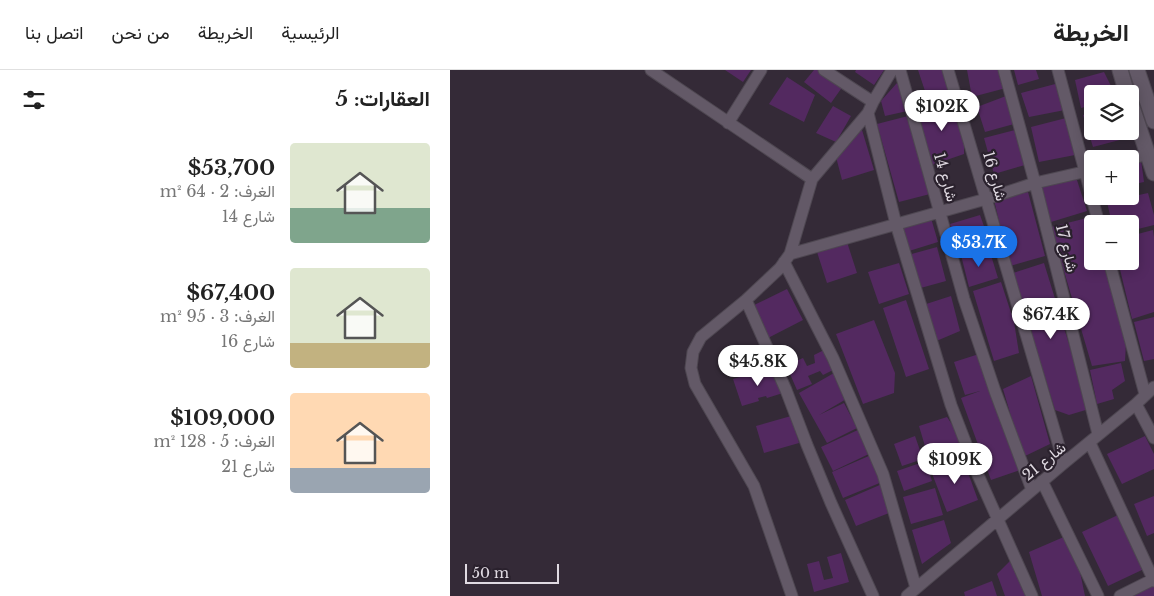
<!DOCTYPE html>
<html lang="ar">
<head>
<meta charset="utf-8">
<style>
	body { margin:0; font-family:"Libre Baskerville",Vazirmatn,serif; background:#f2f2f2; color:#222; direction:rtl; height:100vh; display:flex; flex-direction:column; font-size:19px; white-space:nowrap }
	* { box-sizing:border-box; margin:0 }
	p { font-size:16px; color:#767676 }
	.icon { flex:none; width:28px; height:28px; fill:none; stroke:currentColor; stroke-width:2; stroke-linecap:round; stroke-linejoin:round }
	.map { position:relative; flex:1; overflow:hidden; direction:ltr }
	.side { display:flex; flex-direction:column; background:#fff; width:450px }
	.side>* { flex:none }
	.buttons { position:absolute; left:634px; top:15px; display:grid; gap:10px }
	.buttons a { display:grid; place-items:center; width:55px; height:55px; border-radius:5px; background:#fff; box-shadow:0 2px 12px #0003; font-size:25px }
	.scale { position:absolute; left:15px; bottom:12px; width:94px; box-sizing:border-box; padding-left:5px; border:2px solid #e0dae2; border-top:0; font-size:14px; line-height:18px; white-space:nowrap; color:#e0dae2; -webkit-text-stroke:4px #2a212d; paint-order:stroke }
	.price { position:absolute; translate:-50% -42px; padding:0 11px; border-radius:18px; background:#fff; color:#222; font-size:16px; line-height:32px; filter:drop-shadow(0 1px 2px #0008) }
	.price::after { content:''; position:absolute; left:50%; top:30px; width:15px; height:11px; margin-left:-8px; background:inherit; clip-path:polygon(0 0,100% 0,50% 100%) }
	.price.active { background:#1a73e8; color:#fff }
	ul { padding:0; list-style:none }
	li { display:flex; align-items:center; gap:15px; height:125px; padding:0 20px }
	li span { display:grid; place-items:center; flex:none; width:140px; height:100px; border-radius:5px; color:#555 }
	li>.icon { margin-inline-start:auto }
	span .icon { width:60px; height:60px; fill:#fffc; stroke-width:1 }
	li b { font-size:21px }
	h2 { display:flex; justify-content:space-between; align-items:center; height:60px; padding:0 20px; font-size:21px }
	header { display:flex; align-items:center; gap:30px; box-sizing:border-box; height:70px; padding:0 25px; background:#fff; border-bottom:1px solid #e0e0e0 }
	header strong { font-size:24px }
	nav { display:flex; gap:28px; margin-inline-start:auto; font-size:18px }
	main { display:flex; flex:1; min-height:0 }
	.map>svg:first-child { display:block }
</style>
</head>
<body>
<header>
<strong>الخريطة</strong>
<nav><a>الرئيسية</a><a>الخريطة</a><a>من نحن</a><a>اتصل بنا</a></nav>
</header>
<main>
<div class="map">
<svg width="704" height="526" viewBox="0 0 704 526">
	<rect width="100%" height="100%" fill="#342a37"/>
	<path fill="#532960" d="M275,0H301L293,12Z
		M364,0H385L398,9L381,33L354,12Z
		M406,0H434L424,15L405,2Z
		M468,0H496L505,23L477,27Z
		M517,0H550L556,18L522,27Z
		M564,0H586L589,9L568,15Z
		M654,2L665,24H642V35L631,38L625,10Z
		M454,5L462,40L435,46L431,31Z
		M337,7L365,25L354,52L319,34Z
		M609,13L615,40L579,47L571,23Z
		M556,26L564,54L535,62L527,37Z
		M502,29L514,68V84L482,95L469,55L471,39Z
		M383,36L401,46L386,72L366,63Z
		M642,42V61H679L681,67L643,77L633,45Z
		M458,46L480,124L449,132L427,54Z
		M616,48L625,85L589,92L581,57Z
		M412,60L424,100L392,110L385,83L403,62Z
		M565,60L575,95L544,104L534,68Z
		M691,90L694,112L680,115V94Z
		M626,107L637,141L601,152L590,116Z
		M578,122L595,186L560,196L544,130Z
		M698,123L704,145V155L680,161V154H662L657,132Z
		M530,145L540,173L509,183L500,154Z
		M641,147L642,154V191H653L676,273L675,291L642,296L601,157Z
		M481,148L488,172L459,181L451,158Z
		M703,160L704,167V242L682,249L668,191H680V166Z
		M397,172L407,203L377,213L367,182Z
		M487,177L496,211L467,219L458,185Z
		M540,182L548,208L519,217L511,185Z
		M449,193L459,224L429,234L418,202Z
		M594,193L639,339L619,345L605,340L563,203Z
		M551,212L564,252L569,283L544,291L523,221Z
		M337,219L353,250L318,268L302,236Z
		M501,226L510,261L484,272L473,235Z
		M456,230L479,299L456,307L433,238Z
		M704,247V289L694,291L684,252Z
		M424,250L445,303L444,323L413,334L386,264Z
		M314,276L319,289L280,301L276,288Z
		M376,279L385,299L373,305L370,301L358,306L362,314L347,320L336,295L353,288L357,296L365,293L364,285Z
		M529,284L570,400L541,410L511,328L530,321L515,325L504,292Z
		M671,293L675,311L662,320L664,329L647,334L640,300Z
		M324,298L333,323L317,328L316,326L308,328L309,331L292,336L283,309L300,304L303,307L308,305V303Z
		M384,303L398,328L369,345L394,333L407,358L377,373L349,323Z
		M581,306L600,374L573,387L553,319Z
		M341,346L349,373L314,383L306,356Z
		M497,347L507,362L513,383L480,393L469,356Z
		M410,359L421,383L383,401L371,377Z
		M465,366L473,389L452,396L444,374Z
		M695,366L704,384V399L672,414L657,384Z
		M421,385L432,412L393,428L382,402Z
		M513,389L528,430L497,442L481,401Z
		M476,391L482,411L454,421L447,401Z
		M432,414L439,443L406,456L395,430Z
		M485,418L493,445L461,454L453,427Z
		M704,426V463L697,466L684,434Z
		M668,445L694,499L658,516L632,462Z
		M494,450L501,473L472,494L462,460Z
		M616,466L630,502L635,526H592L579,482Z
		M391,483L399,512L364,522L357,494L369,491L374,510L383,508L377,487Z
		M565,486L578,526H555L547,504Z
		M701,510L704,517V526H667Z
		M542,511L547,526H515L514,522Z"/>
	<g fill="none" stroke-linecap="round" stroke-linejoin="round">
		<defs>
			<path id="street" d="M201,0L362,109
				M374,0L423,32
				M450,0L514,229L545,321L582,420
				M498,0L614,393
				M554,0L585,113L648,364
				M608,0L649,154
				M418,43L446,154L501,335L528,405L582,526
				M278,53L311,0
				M680,89L698,84
				M340,184L536,129L585,113L642,100
				M659,191L695,324
				M334,192L383,288L433,404L466,518
				M296,230L336,320L357,375L381,433L423,526
				M686,334L704,368
				M640,373L704,511
				M592,411L648,526
				M342,526L304,416L245,314L241,298L243,282L251,267L296,230L330,198L340,184L362,109L418,43L423,32L442,0
				M457,526L614,393L686,334L704,317
				M670,526L704,509"/>
			<path id="secondary" d="M670,0L677,24
				M687,0L704,51
				M680,31L704,103"/>
		</defs>
		<use href="#street" stroke="#4e4751" stroke-width="13"/>
		<use href="#secondary" stroke="#4e4751" stroke-width="17"/>
		<use href="#street" stroke="#635967" stroke-width="11"/>
		<use href="#secondary" stroke="#635967" stroke-width="15"/>
	</g>
	<g text-anchor="middle" dominant-baseline="central" stroke-width="4.5" stroke-linejoin="round" paint-order="stroke">
		<g font-size="15" fill="#e0dae2" stroke="#2a212d">
			<text transform="translate(545 106) rotate(74)">شارع 16</text>
			<text transform="translate(496 107) rotate(74)">شارع 14</text>
			<text transform="translate(617 178) rotate(76)">شارع 17</text>
			<text transform="translate(594 391) rotate(-39)">شارع 21</text>
		</g>
	</g>
</svg>
<div class="buttons">
<a><svg class="icon" aria-label="layers" viewBox="0 0 24 24"><path d="M12 4l9 5-9 5-9-5zM3 14l9 5 9-5"/></svg></a>
<a>+</a>
<a>−</a>
</div>
<div class="scale">50 m</div>
<b class="price" style="left:492px;top:62px">$102K</b>
<b class="price active" style="left:529px;top:198px">$53.7K</b>
<b class="price" style="left:601px;top:270px">$67.4K</b>
<b class="price" style="left:308px;top:317px">$45.8K</b>
<b class="price" style="left:505px;top:415px">$109K</b>
</div>
<section class="side">
<h2>العقارات: 5<svg class="icon" aria-label="filters" viewBox="0 0 24 24"><path d="M4 7h16M4 17h16"/><circle cx="9" cy="7" r="2"/><circle cx="15" cy="17" r="2"/></svg></h2>
<ul>
<li><span style="background:linear-gradient(#dfe7d0 65%,#7fa58c 0)"><svg class="icon" aria-label="home" viewBox="0 0 24 24"><path d="M3 11l9-7 9 7M6 9v11h12V9"/></svg></span><div><b>$53,700</b><p>الغرف: 2 · 64 m²</p><p>شارع 14</p></div></li>
<li><span style="background:linear-gradient(#dfe7d0 75%,#c2b280 0)"><svg class="icon" aria-label="home" viewBox="0 0 24 24"><path d="M3 11l9-7 9 7M6 9v11h12V9"/></svg></span><div><b>$67,400</b><p>الغرف: 3 · 95 m²</p><p>شارع 16</p></div></li>
<li><span style="background:linear-gradient(#ffd9b3 75%,#9aa5b1 0)"><svg class="icon" aria-label="home" viewBox="0 0 24 24"><path d="M3 11l9-7 9 7M6 9v11h12V9"/></svg></span><div><b>$109,000</b><p>الغرف: 5 · 128 m²</p><p>شارع 21</p></div></li>
</ul>
</section>
</main>
</body>
</html>
